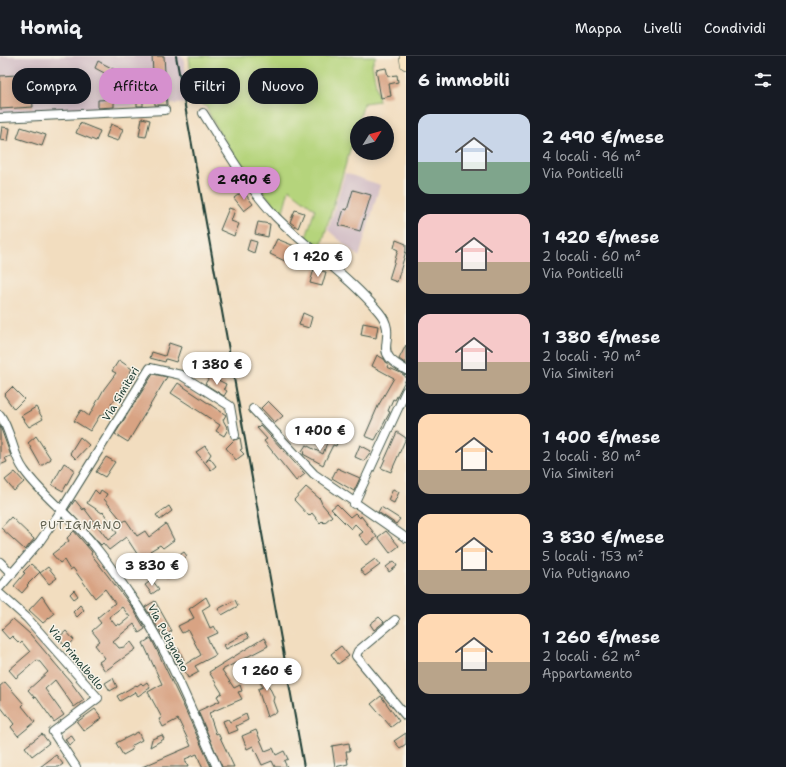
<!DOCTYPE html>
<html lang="it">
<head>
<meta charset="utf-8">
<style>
	body { margin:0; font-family:"Shantell Sans",sans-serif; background:#20242c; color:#f1f3f6; height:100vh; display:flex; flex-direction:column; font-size:15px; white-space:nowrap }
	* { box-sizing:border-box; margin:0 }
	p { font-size:13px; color:#9ea1a6 }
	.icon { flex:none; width:22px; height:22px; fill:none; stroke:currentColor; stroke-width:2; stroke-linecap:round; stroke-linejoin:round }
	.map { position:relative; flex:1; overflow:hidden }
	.side { display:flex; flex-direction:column; background:#171b24; width:380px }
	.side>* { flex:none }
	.guide { position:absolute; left:12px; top:12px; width:334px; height:36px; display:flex; gap:8px }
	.needle { width:26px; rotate:53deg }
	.buttons { position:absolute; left:350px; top:60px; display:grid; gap:8px }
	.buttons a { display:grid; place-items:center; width:44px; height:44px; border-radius:50%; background:#171b24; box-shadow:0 2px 10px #0003; font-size:20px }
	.price { position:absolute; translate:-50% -34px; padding:0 9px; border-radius:14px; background:#fff; color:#222; font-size:13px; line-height:26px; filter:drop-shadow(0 1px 2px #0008) }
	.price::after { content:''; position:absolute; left:50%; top:24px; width:12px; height:9px; margin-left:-6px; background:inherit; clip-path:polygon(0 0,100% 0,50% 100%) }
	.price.active { background:#d690ce; color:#111 }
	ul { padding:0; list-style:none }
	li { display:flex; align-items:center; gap:12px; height:100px; padding:0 12px }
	li span { display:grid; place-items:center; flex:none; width:112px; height:80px; border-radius:12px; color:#555 }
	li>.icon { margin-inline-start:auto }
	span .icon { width:48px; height:48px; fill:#fffc; stroke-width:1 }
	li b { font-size:17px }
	h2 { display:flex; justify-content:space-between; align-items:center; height:48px; padding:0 12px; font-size:17px }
	.pill { padding:0 14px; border-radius:16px; background:#171b24; box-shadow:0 2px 10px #0003; font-size:14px; line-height:36px }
	.pill.active { background:#d690ce; color:#111 }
	header { display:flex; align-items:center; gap:24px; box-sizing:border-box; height:56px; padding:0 20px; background:#171b24; border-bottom:1px solid #363941 }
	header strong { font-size:19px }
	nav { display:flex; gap:22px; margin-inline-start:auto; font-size:14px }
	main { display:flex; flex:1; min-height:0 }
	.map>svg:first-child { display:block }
</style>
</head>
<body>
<header>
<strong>Homiq</strong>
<nav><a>Mappa</a><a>Livelli</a><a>Condividi</a></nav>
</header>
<main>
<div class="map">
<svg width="406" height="711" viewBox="0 0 406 711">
	<rect width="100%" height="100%" fill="#f7f3e8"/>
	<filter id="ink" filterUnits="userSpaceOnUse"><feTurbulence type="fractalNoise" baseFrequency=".025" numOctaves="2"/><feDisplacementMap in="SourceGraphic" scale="8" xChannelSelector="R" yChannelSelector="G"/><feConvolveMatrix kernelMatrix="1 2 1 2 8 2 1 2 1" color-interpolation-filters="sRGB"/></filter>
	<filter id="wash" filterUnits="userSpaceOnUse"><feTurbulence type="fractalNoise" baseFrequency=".012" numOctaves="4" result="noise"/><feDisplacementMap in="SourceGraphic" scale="16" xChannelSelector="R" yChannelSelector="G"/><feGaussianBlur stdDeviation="0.9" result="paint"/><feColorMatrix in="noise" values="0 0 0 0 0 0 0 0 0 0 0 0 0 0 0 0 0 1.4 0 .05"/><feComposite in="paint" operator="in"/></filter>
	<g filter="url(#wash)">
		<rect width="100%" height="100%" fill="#f2ddbf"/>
		<path fill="#d2bdc5" d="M0,0H183L191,47L0,58Z
			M345,117L380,129L359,201L328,174Z"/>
		<path fill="#b5d47c" stroke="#6a8858" d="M189,0H376L372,8L379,45L364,47L320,194L306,182L315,153L289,133L282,159C258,129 220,86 206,50L194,45Z"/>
		<g id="blocks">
			<path fill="#d8a383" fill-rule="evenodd" d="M152,0H164L167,49H155Z
				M98,5L125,19L121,26L95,12Z
				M386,12L388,20L397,19L398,26L389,28L391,40L381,42L376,14Z
				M17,19L18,29L31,28L33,51L0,53V20Z
				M137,42H143V50H137Z
				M114,43V51L98,52V44Z
				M142,62L150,64L146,81L139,80Z
				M80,67L100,75L96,85L76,77Z
				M111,68L123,73L118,85L106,81Z
				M2,71L10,72L8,85L0,84Z
				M21,71L46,79L42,90L17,82Z
				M353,134L371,139L360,175L339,169L344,153L347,154Z
				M243,135L253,148L244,155L234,142Z
				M229,152L235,154L231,165L239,168L234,180L220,174Z
				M295,154L304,157L298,172L290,166Z
				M258,166L270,168L268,181L255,178Z
				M277,183L297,191L289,207L270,198Z
				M250,184L257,186L254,197L247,194Z
				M396,184L406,188V195L397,226L389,223L398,194L394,192Z
				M314,213L326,216L322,230L310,227Z
				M303,257L312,261L309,272L299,269Z
				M363,267L378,270L376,282L361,279Z
				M169,287L181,291L176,306L166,303L165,306L150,302L152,296L165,300Z
				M406,289V308L399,303Z
				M377,299L384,303L388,309L387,311L401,317L406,321V323L395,344L393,343L388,355L390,356L375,384L365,380L378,350L394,322L372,310Z
				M119,304L132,313L121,331L123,333L111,348L112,349L108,356L106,355L103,360L100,359L90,375L74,365L81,354L89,360L104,333L116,317L112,315Z
				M153,318L167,321L128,386L115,378Z
				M210,320L226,328L224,333L227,335L224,340L205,328Z
				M178,327L226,359L223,364L228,373L224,380L216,375L220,369L171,337Z
				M12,331L24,343L14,353L4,339Z
				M268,345L283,360L275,367L261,352Z
				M36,351L43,363L29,371L21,360Z
				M260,369L305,418L296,425L264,385L267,383L257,372Z
				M0,370L11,400L5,402L7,406L0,409Z
				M397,376L406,382L391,416L381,412Z
				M36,380L51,403L41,410L28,387Z
				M80,381L89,389L76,403L70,397Z
				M329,381L338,384L336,390L333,389L323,409L303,398L305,396L302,395L306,389L323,398Z
				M240,382L242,393L240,394L244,398L236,404L226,392L234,384Z
				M360,389L371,395L364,405L355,401Z
				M205,390L211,398L206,406L210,402L216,410L211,414L196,396Z
				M106,401L115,406L105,421L96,416Z
				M64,407L74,413V415L63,435L52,429Z
				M337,412L360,422L354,435L332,422Z
				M15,416L24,426L14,435L5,424Z
				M306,431L320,443L322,448L332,460L324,467L322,465L320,467L312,457L309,460L294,444Z
				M393,433L399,436L394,447L388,444Z
				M95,434L99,438L101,434L107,438L104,443L123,466L126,464L137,480L145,475L149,481L166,468L174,484L163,492L160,489L150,495L156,505L167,498L171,505L184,496L187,500L175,509L179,515L170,521L164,511L151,519L126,481L109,494L103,487L101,489L68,454L75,444L83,454L84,452L108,484L117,477L103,456L102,457L87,447Z
				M337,448L350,461L355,457L360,462L361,460L377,481L367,489L359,479L363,476L355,468L351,473L331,453Z
				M169,450L172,455L160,464L156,459Z
				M381,451L400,463L396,468L378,456Z
				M11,461L34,483L25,494L1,472Z
				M74,475L92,496L91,498L132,551L145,573L139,577L134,568L113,585L119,592L124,591L131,586L136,593L105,615L99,606L105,602L95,589L100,585L92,575L101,567L97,562L115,547L105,533L95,542L73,512L70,514L64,504L60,507L52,498L69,485L67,482ZM122,551L130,561L120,569L118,568L116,570L109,561Z
				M386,475L399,490L390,497L378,481Z
				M375,503L380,509L365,520L360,514Z
				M394,505L397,510L389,516L386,511Z
				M31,508L40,516L27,529L28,530L22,537L14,530L25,517L23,516Z
				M48,511L57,522L49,528L40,517Z
				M152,524L159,533L152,538L145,529Z
				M74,534L78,540L74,543L70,538Z
				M42,540L54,558L43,567L29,554Z
				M206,541L210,549L202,554L210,572L214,570L218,577L207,582L216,599L195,610L199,616L188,622L182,610L201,599L188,574L182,577L178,570L194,562L189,553Z
				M235,544L238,550L222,559L218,553Z
				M155,545L172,575L163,580L145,551Z
				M80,549L84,554L77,561L73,556Z
				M379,561L384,566L374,574L370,568Z
				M13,563L30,578L70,625L84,644L74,651L55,624L45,633L64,659L54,666L36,641L35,642L28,634L48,616L40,606L37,604L16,622L9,614L30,596L22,586L20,588L12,580L9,583L1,574Z
				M66,575L74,584L67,592L58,582Z
				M246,577L249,582L226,593L224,589Z
				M151,582L185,653L211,711H202L197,698L185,703L188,711H142L191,690L178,663L163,671L159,663L162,662L148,636L162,628L143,587Z
				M264,582L268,590L222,614L234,632L240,629L242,635L238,636L242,643L209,657L216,678L218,677L234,711H222L198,655L220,645L217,640L222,637L209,616Z
				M341,590L349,600L338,608L331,598Z
				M178,592L184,604L176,608L171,596Z
				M277,608V614L265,622L274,641L273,645L277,656L267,661L258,633L263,631L256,620Z
				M113,622L117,631L110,635L105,627Z
				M5,626L24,648L22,650L35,666L18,680L11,671L14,668L0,650V630Z
				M147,626L150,632L138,640L135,636L120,645L117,640L136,629L137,630L141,627L143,629Z
				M381,640L399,665L391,671L371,648Z
				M95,653L102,662L84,675L77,666Z
				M246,658L248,664L236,670L238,674L228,678L223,665L228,663L230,666Z
				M256,674L265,695L273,692L276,699L284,695L288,703L284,705L287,711H275L272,705L262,709L253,690L247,693L242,680Z
				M138,676L142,684L131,690L132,694L123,699L116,687Z
				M406,677V688L400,692L394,685Z
				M42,678L49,687L32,700L25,691Z
				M71,679L75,685L69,689L65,683Z
				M162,679L164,683L150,691L152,683Z
				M349,687L350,695H346L348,708L335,711L332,690Z
				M56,699L63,708L59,711H40Z"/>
		</g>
	</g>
	<g filter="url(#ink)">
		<use href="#blocks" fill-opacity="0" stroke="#3f5549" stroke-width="1"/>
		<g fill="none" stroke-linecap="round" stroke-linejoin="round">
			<defs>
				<path id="street" d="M203,57C225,92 247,130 276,161C309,194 349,220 379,256C396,276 380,290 389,301C393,307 400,310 406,314
					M0,62L165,54
					M253,353L314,418L406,482
					M0,359C12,376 12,398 24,414C39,435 59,451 76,469C96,489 112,513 128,536C167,589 190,652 217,711
					M354,448L406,335
					M0,506L12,518
					M0,531L40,485L61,455L150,312L181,319L230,350L235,379
					M0,538L27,562L98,642L53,676L76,711
					M395,564L358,595L356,600L406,660"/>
				<path id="secondary" d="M405,0L406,8"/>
			</defs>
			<use href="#street" stroke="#3f5549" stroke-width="10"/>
			<use href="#secondary" stroke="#3f5549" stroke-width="12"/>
			<use href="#street" stroke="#fff" stroke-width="8"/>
			<use href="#secondary" stroke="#fbe6c3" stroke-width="11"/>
			<path stroke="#1f3d34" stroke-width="2" d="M176,0L304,711"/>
		</g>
	</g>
	<g text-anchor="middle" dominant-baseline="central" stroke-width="3" stroke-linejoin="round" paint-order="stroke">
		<g font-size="11" fill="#1f3d34" stroke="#f7f3e8">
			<text transform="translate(121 338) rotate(-59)">Via Simiteri</text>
			<text transform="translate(168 582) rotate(62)">Via Putignano</text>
			<text transform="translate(76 602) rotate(50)">Via Primalbello</text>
		</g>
		<g font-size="12" letter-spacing="1" fill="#606150" stroke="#f7f3e8">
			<text x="81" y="469">PUTIGNANO</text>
		</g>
	</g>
</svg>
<div class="buttons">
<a><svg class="needle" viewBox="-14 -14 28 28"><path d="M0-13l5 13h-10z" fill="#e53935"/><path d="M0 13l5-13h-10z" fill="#9ea1a6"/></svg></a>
</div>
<b class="price active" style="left:244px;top:145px">2 490 €</b>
<b class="price" style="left:318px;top:222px">1 420 €</b>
<b class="price" style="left:217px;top:330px">1 380 €</b>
<b class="price" style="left:320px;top:396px">1 400 €</b>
<b class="price" style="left:152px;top:531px">3 830 €</b>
<b class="price" style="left:267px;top:636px">1 260 €</b>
<div class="guide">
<a class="pill">Compra</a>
<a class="pill active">Affitta</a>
<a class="pill">Filtri</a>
<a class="pill">Nuovo</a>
</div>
</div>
<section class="side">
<h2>6 immobili<svg class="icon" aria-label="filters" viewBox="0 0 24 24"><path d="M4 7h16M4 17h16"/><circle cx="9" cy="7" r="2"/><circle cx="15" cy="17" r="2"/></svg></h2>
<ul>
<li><span style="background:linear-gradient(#c9d6e8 60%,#7fa58c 0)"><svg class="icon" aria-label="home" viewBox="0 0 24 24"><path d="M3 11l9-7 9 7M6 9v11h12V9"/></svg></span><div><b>2 490 €/mese</b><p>4 locali · 96 m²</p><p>Via Ponticelli</p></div></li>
<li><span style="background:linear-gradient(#f6c9c9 60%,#b9a48a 0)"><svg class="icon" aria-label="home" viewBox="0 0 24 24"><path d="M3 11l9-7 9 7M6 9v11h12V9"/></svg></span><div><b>1 420 €/mese</b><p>2 locali · 60 m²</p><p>Via Ponticelli</p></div></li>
<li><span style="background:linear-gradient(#f6c9c9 60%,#b9a48a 0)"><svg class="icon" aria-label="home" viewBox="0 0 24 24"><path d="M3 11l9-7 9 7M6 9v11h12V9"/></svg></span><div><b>1 380 €/mese</b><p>2 locali · 70 m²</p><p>Via Simiteri</p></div></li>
<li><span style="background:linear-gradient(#ffd9b3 70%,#b9a48a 0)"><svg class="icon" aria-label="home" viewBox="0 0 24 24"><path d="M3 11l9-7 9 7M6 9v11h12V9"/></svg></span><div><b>1 400 €/mese</b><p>2 locali · 80 m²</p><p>Via Simiteri</p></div></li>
<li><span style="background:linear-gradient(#ffd9b3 70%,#b9a48a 0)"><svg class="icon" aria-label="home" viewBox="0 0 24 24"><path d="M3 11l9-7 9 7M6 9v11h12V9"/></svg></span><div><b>3 830 €/mese</b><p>5 locali · 153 m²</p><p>Via Putignano</p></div></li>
<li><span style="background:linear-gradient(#ffd9b3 60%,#b9a48a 0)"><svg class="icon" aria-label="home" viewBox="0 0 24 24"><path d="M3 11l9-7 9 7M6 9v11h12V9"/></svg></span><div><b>1 260 €/mese</b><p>2 locali · 62 m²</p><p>Appartamento</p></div></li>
</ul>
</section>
</main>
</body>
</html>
